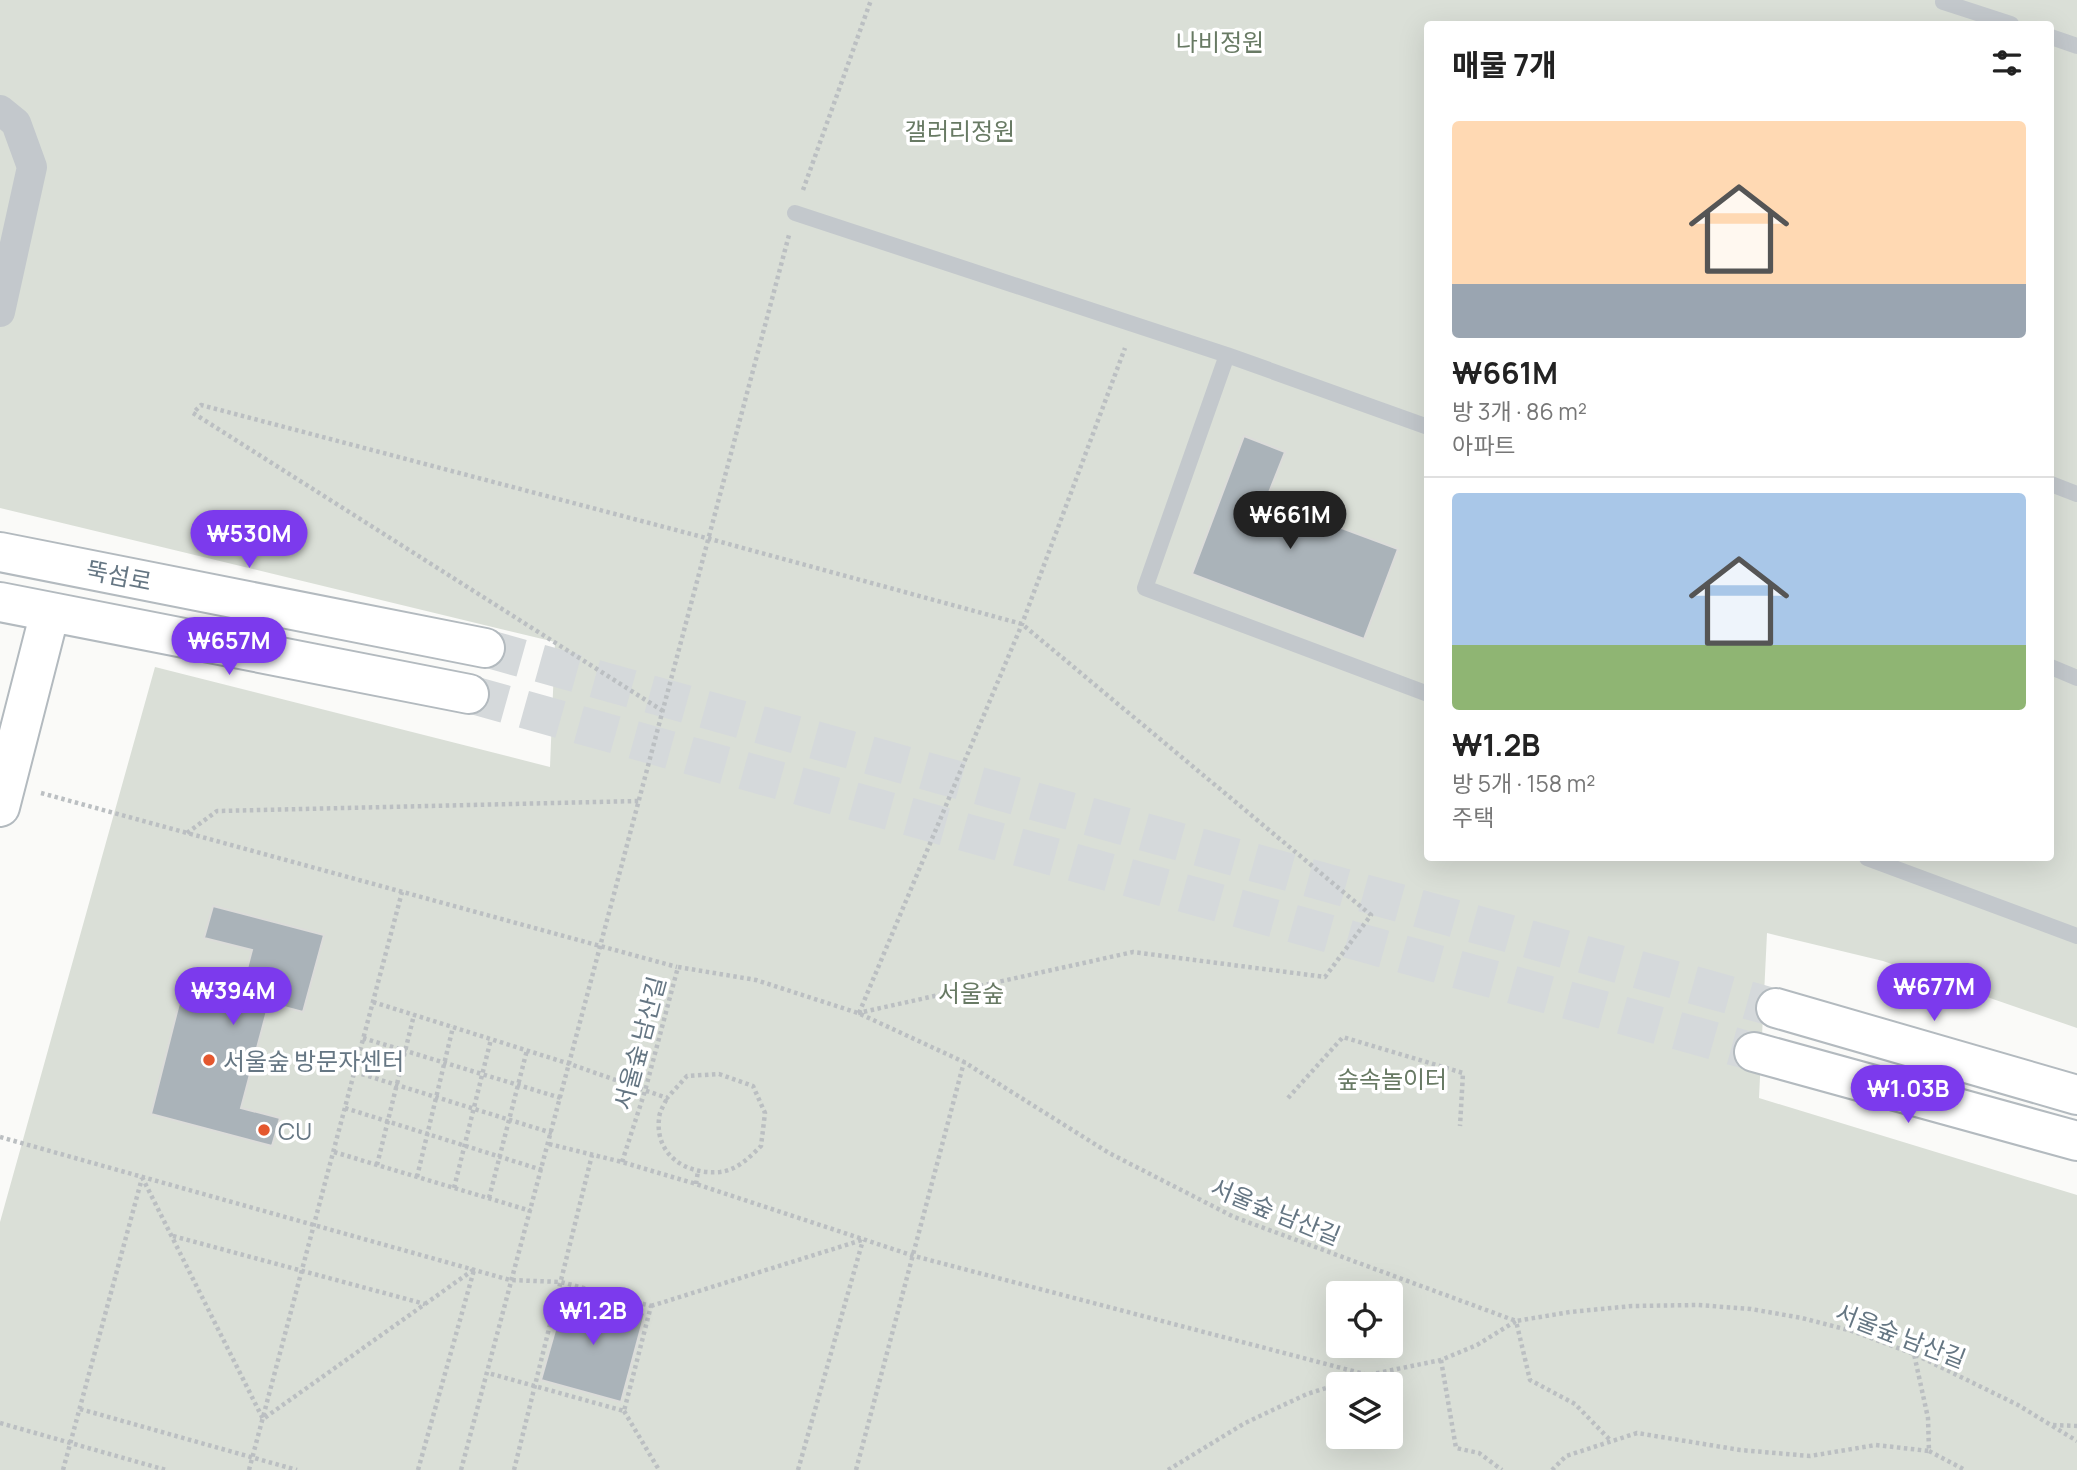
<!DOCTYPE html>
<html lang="ko">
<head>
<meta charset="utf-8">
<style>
	body { margin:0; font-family:Manrope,"Noto Sans KR",sans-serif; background:#f2f2f2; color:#222; height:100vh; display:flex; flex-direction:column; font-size:26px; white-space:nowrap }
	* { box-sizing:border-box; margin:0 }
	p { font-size:23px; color:#767676 }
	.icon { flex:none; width:38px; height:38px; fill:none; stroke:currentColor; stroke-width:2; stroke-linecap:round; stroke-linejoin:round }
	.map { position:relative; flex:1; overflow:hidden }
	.side { position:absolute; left:1424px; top:21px; width:630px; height:840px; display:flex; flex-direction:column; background:#fff; border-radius:7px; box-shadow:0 7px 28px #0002 }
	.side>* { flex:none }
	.buttons { position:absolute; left:1326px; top:1281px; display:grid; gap:14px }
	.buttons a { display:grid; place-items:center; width:77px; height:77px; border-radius:7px; background:#fff; box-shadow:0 7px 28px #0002; font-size:35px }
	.price { position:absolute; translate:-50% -60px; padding:0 16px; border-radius:24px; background:#7c3aed; color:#fff; font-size:23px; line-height:46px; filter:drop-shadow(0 2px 4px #0008) }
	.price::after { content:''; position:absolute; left:50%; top:42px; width:21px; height:16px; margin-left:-10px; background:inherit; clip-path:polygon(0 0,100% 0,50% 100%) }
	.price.selected { background:#222; color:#fff }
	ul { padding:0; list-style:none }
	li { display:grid; align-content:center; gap:14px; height:371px; padding:0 28px }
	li+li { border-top:2px solid #e0e0e0 }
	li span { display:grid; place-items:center; height:217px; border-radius:7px; color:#555 }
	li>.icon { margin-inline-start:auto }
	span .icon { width:126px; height:126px; fill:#fffc; stroke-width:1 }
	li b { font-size:30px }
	h2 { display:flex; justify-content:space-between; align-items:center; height:84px; padding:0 28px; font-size:30px }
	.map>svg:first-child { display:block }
</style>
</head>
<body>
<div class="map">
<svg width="2077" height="1470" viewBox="0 0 2077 1470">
	<rect width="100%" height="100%" fill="#fafaf8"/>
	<path fill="#dadfd7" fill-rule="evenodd" d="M0,0H2077V1028L1883,961L1767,933L1759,1098L2077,1195V1470H0V1222L155,667L550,767L555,642L0,508ZM1428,24H2051V858H1428ZM1339,1293H1391V1346H1339ZM1339,1384H1391V1437H1339Z"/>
	<path fill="#aab3b9" stroke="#dcdcda" stroke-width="2" d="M1244,436L1285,452L1266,500L1398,549L1364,639L1192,574Z
		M213,906L324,935L303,1012L269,1003L241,1108L280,1118L272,1146L151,1114L184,984L239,999L252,950L204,938Z
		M566,1292L645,1313L621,1402L541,1380Z"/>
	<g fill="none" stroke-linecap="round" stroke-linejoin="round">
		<path stroke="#d5d9db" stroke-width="38" stroke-dasharray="38 19" stroke-linecap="butt" d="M485,648L1776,1008
			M469,694L1754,1052"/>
		<defs>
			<path id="secondary" d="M0,552L485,648
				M0,602L469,694
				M0,807L50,612
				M1776,1008L2077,1095
				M1754,1052L2077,1141"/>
		</defs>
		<use href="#secondary" stroke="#b3babf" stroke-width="42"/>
		<path stroke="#bbbfc2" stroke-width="4.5" stroke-dasharray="3.5 3.5" stroke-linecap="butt" d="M803,190L871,0
			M663,711L193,413L201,405L710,539L1022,624L1371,915L1325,977L1133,952L858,1013
			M41,793L677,967
			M187,833L217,811L639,801
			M373,1002L570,1064L667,1098L687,1076L719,1074L753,1086L765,1113L761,1146C750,1157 737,1170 720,1172C686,1175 655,1155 659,1119C659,1112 664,1105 667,1098
			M859,1013L1022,624L1125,348
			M363,1038L561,1098
			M355,1072L552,1133
			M1288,1098L1343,1037L1463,1073L1460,1126
			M345,1108L542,1170
			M0,1137L510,1280L561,1282L651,1306L624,1411L488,1373
			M549,1144L622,1162L696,1184L914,1256L1368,1375
			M334,1152L531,1211
			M622,1162L645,1091L678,967L756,980L858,1013L964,1062L1109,1153L1234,1217L1516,1321L1570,1312L1632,1306L1698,1305L1751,1309L1802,1318L1852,1331L1914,1354L2018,1405L2077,1441
			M377,1165L414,1015
			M142,1177L263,1419L473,1270
			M417,1177L453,1027
			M696,1184L698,1171
			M454,1188L491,1039
			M489,1198L527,1050
			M173,1236L425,1304
			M651,1306L862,1240
			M1441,1360L1456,1448L1479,1453L1502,1470
			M80,1409L297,1470
			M624,1411L659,1470
			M0,1423L166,1470
			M2053,1425L2077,1426
			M1929,1451L1965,1470
			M63,1470L142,1178
			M249,1470L402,892
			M418,1470L474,1270
			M461,1470L789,235
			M514,1470L592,1155
			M798,1470L863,1240
			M856,1470L964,1062
			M1168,1470L1245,1423L1307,1394L1368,1375L1441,1360L1477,1345L1516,1321L1530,1380L1575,1404L1611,1441
			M1552,1470L1566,1456L1637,1433L1740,1450L1810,1456L1876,1445L1929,1451L1928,1418L1914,1354"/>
		<path stroke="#c3c8cc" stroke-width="16" d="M1943,2L2011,24
			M2051,37L2077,46
			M795,213L1227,355L1428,427
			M1227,355L1145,588L1428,694
			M2051,484L2077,494
			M2051,667L2077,678
			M1867,858L2077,936"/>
		<path stroke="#c3c8cc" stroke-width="30" d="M0,110L16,123L32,167L0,312"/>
		<use href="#secondary" stroke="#fff" stroke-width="38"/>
	</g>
	<g fill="#e4572e" stroke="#fff" stroke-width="2.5">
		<circle cx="209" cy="1060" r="7"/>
		<circle cx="264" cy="1130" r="7"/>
	</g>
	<g text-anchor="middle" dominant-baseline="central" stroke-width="7" stroke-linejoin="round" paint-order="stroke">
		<g font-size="24" fill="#687a64" stroke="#fff">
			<text x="1220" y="41">나비정원</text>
			<text x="960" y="130">갤러리정원</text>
			<text x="971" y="992">서울숲</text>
			<text x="1392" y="1078">숲속놀이터</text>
		</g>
		<g font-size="24" fill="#657683" stroke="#fff">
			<text transform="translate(119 575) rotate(11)">뚝섬로</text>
			<text transform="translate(639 1043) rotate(-75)">서울숲 남산길</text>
			<text transform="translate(1276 1211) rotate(22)">서울숲 남산길</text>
			<text transform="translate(1901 1335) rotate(21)">서울숲 남산길</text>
		</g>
		<g font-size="24" fill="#657683" stroke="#fff" text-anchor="start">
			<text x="223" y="1060">서울숲 방문자센터</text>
			<text x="278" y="1130">CU</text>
		</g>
	</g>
</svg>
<div class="buttons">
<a><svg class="icon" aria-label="locate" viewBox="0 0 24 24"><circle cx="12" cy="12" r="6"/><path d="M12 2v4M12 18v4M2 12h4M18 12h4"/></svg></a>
<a><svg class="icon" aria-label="layers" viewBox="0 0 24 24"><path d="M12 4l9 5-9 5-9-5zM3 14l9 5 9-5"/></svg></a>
</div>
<b class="price selected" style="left:1290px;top:551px">₩661M</b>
<b class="price" style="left:249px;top:570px">₩530M</b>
<b class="price" style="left:229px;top:677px">₩657M</b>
<b class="price" style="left:1934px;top:1023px">₩677M</b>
<b class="price" style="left:233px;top:1027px">₩394M</b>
<b class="price" style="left:1908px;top:1125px">₩1.03B</b>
<b class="price" style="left:593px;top:1347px">₩1.2B</b>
<section class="side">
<h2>매물 7개<svg class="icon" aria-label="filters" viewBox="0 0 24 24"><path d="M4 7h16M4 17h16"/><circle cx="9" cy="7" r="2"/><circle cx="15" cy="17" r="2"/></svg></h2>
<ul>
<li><span style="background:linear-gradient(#ffd9b3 75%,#9aa5b1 0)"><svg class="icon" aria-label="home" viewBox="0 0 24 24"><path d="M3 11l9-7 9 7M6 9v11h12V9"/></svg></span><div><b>₩661M</b><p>방 3개 · 86 m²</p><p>아파트</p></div></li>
<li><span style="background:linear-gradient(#a9c7e8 70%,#8fb573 0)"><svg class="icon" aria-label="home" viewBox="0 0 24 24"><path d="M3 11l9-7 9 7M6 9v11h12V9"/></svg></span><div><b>₩1.2B</b><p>방 5개 · 158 m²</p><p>주택</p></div></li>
</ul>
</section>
</div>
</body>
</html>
